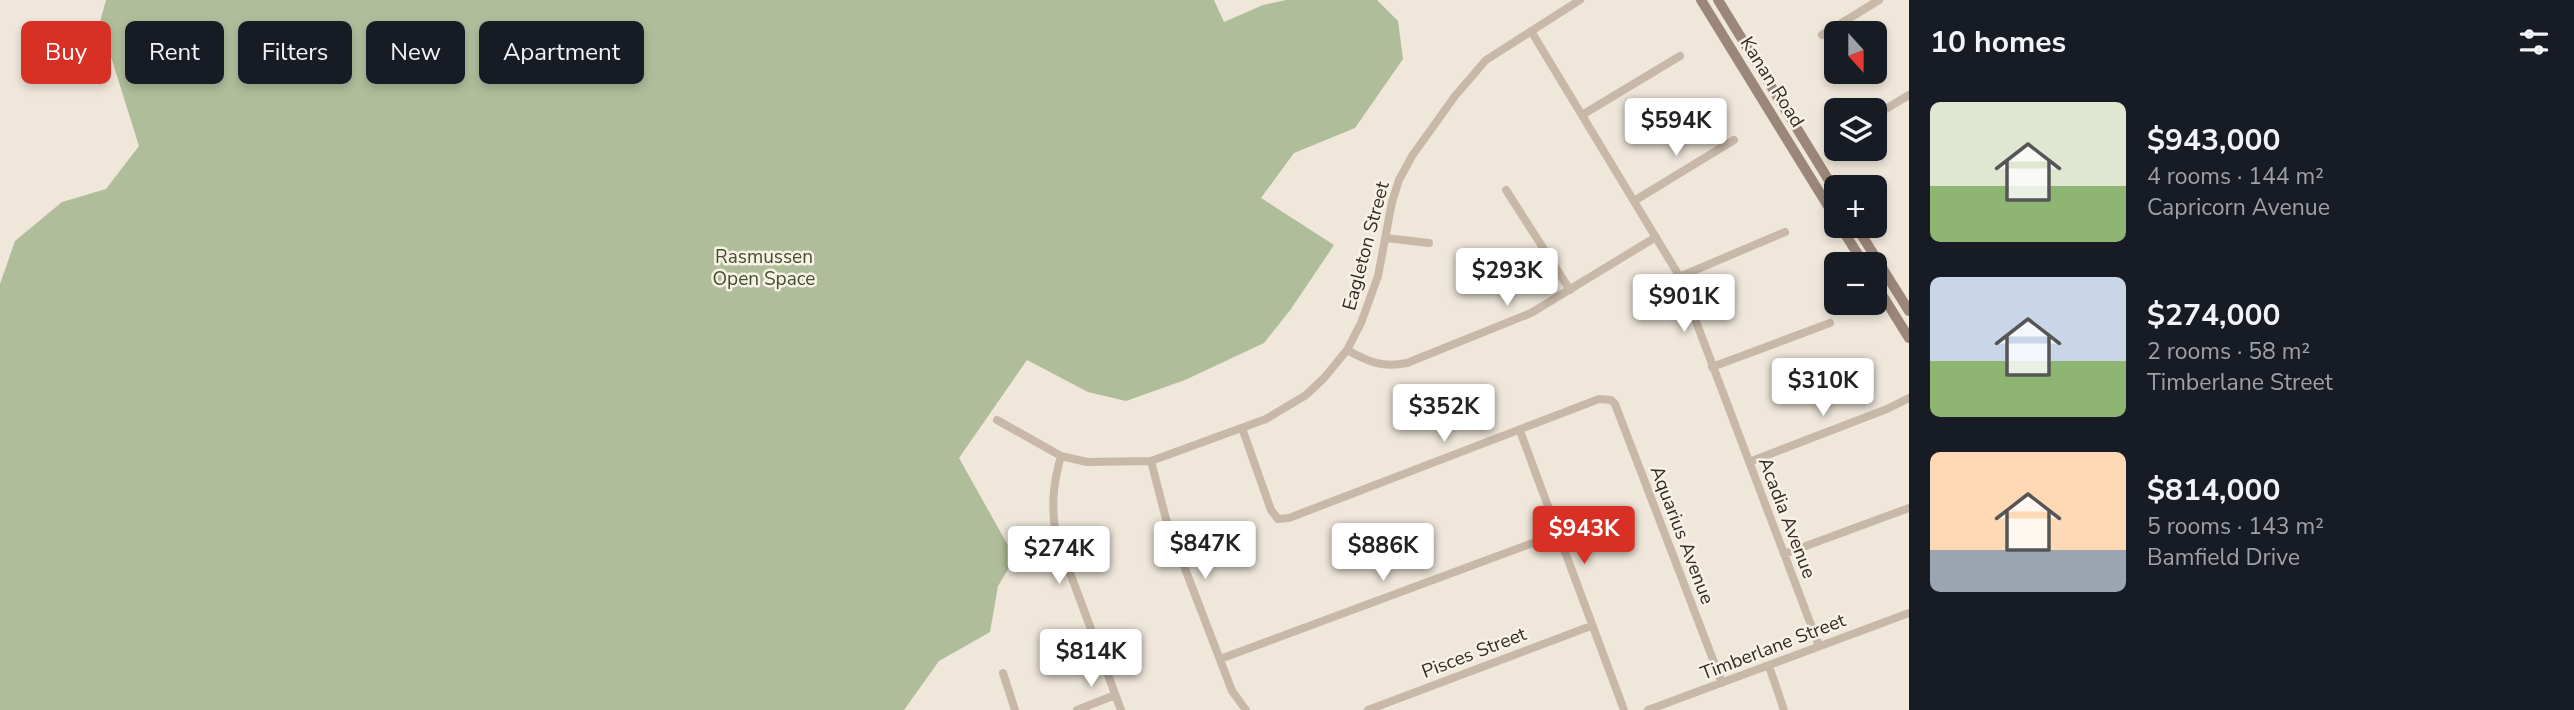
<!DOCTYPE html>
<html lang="en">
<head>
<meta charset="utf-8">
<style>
	body { margin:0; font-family:"Nunito Sans",sans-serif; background:#242831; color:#f1f3f6; height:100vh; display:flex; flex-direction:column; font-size:26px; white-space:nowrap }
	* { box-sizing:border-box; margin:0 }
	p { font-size:23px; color:#9ea1a6 }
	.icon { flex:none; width:38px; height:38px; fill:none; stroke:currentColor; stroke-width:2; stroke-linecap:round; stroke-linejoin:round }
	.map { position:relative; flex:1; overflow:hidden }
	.drawer { display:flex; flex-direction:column; background:#171b24; width:665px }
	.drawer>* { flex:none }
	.top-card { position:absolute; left:21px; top:21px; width:665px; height:63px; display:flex; gap:14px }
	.needle { width:46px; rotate:159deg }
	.fabs { position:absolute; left:1824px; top:21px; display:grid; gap:14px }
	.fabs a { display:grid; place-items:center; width:63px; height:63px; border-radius:10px; background:#171b24; box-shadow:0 4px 10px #0003; font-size:35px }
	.price { position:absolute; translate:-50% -60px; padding:0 16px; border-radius:7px; background:#fff; color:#222; font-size:23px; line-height:46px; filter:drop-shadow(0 2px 4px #0008) }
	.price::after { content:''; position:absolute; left:50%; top:42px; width:21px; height:16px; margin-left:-10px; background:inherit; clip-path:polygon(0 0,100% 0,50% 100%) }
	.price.current { background:#d93025; color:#fff }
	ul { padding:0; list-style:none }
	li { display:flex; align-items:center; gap:21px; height:175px; padding:0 21px }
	li span { display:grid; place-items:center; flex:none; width:196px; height:140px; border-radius:10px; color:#555 }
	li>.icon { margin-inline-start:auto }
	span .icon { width:84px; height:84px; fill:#fffc; stroke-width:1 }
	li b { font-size:30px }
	h2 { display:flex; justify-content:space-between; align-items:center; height:84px; padding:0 21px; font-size:30px }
	.chip { padding:0 24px; border-radius:10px; background:#171b24; box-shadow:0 4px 10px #0003; font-size:24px; line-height:63px }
	.chip.current { background:#d93025; color:#fff }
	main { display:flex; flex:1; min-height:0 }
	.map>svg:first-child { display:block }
</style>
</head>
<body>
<main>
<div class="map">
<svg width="1909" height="710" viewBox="0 0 1909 710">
	<rect width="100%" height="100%" fill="#efe7da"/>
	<path fill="#b0bd9b" d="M106,0H1214L1224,22L1263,5L1286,0H1377L1398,21L1403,59L1355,128L1294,153L1261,198L1334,245L1291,309L1264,343L1185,380L1126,401L1088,392L1027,360L959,458L1015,558L998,586L990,632L939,661L904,710H0V284L15,241L62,202L106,189L139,146L100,22Z"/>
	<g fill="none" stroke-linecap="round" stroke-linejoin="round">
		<path stroke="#c7b8a7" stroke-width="8" d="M1531,31L1678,274L1819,646
			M1822,35L1879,0
			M1582,115L1680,56
			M1874,116L1909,95
			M1506,190L1570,290
			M1634,201L1734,140
			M1386,238L1429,243
			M1679,277L1785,232
			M1347,350C1369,362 1382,368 1407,363L1531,313L1656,237
			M1712,367L1830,323
			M997,420L1061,456L1087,462L1151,461L1266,419L1306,395L1324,378L1347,350L1361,323L1378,276L1392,202L1399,180L1412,156L1455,96L1486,60L1580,0
			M1242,428L1271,510L1278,519L1289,518L1599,399L1611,400L1615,404L1722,683
			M1520,431L1624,710
			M1061,456C1053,484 1051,507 1056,535L1121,710
			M1151,461L1166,519L1232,691L1246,710
			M1749,462L1887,409L1909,398
			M1784,554L1909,508
			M1220,659L1557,534
			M1769,666L1784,710
			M1003,673L1015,710
			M1077,710L1115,695
			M1368,710L1591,626
			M1648,710L1909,613"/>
		<path stroke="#9a8779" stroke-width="10" d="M1701,0L1836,219
			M1718,0L1836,192
			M1840,226L1864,264
			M1856,226L1909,311
			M1874,282L1909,338"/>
	</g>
	<g text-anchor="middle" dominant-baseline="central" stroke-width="5" stroke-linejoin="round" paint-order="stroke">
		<g font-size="19" fill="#342c27" stroke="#f8f1e6">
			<text transform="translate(1772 82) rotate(58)">Kanan Road</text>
			<text transform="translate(1366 246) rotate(-75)">Eagleton Street</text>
			<text transform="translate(1787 518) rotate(69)">Acadia Avenue</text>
			<text transform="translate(1682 535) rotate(69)">Aquarius Avenue</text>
			<text transform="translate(1773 647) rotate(-21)">Timberlane Street</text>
			<text transform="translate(1474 653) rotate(-21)">Pisces Street</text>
		</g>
		<g font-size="19" fill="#41502d" stroke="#f8f1e6">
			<text x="764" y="257">Rasmussen<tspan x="764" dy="22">Open Space</tspan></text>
		</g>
	</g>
</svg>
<div class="fabs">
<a><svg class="needle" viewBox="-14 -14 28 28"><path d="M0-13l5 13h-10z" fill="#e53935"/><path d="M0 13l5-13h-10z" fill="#9ea1a6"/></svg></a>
<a><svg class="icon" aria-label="layers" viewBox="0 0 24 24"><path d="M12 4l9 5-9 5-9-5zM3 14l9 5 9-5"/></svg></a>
<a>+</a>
<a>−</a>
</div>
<b class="price" style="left:1676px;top:158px">$594K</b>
<b class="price" style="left:1507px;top:308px">$293K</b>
<b class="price" style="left:1684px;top:334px">$901K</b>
<b class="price" style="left:1823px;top:418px">$310K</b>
<b class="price" style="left:1444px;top:444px">$352K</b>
<b class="price current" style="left:1584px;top:566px">$943K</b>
<b class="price" style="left:1205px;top:581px">$847K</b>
<b class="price" style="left:1383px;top:583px">$886K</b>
<b class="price" style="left:1059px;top:586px">$274K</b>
<b class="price" style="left:1091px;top:689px">$814K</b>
<div class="top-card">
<a class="chip current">Buy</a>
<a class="chip">Rent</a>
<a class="chip">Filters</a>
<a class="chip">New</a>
<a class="chip">Apartment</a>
</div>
</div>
<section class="drawer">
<h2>10 homes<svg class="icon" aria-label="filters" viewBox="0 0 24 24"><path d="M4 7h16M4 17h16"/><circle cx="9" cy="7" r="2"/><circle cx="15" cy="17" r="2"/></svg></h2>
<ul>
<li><span style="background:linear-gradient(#dfe7d0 60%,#8fb573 0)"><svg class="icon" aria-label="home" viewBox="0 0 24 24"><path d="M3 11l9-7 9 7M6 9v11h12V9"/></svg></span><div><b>$943,000</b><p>4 rooms · 144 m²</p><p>Capricorn Avenue</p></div></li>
<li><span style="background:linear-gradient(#c9d6e8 60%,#8fb573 0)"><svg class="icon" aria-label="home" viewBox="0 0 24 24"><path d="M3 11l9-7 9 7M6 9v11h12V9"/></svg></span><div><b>$274,000</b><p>2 rooms · 58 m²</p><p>Timberlane Street</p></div></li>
<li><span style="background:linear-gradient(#ffd9b3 70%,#9aa5b1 0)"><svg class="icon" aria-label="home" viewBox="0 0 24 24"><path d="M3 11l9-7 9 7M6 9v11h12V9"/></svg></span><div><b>$814,000</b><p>5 rooms · 143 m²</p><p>Bamfield Drive</p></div></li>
</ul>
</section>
</main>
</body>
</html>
